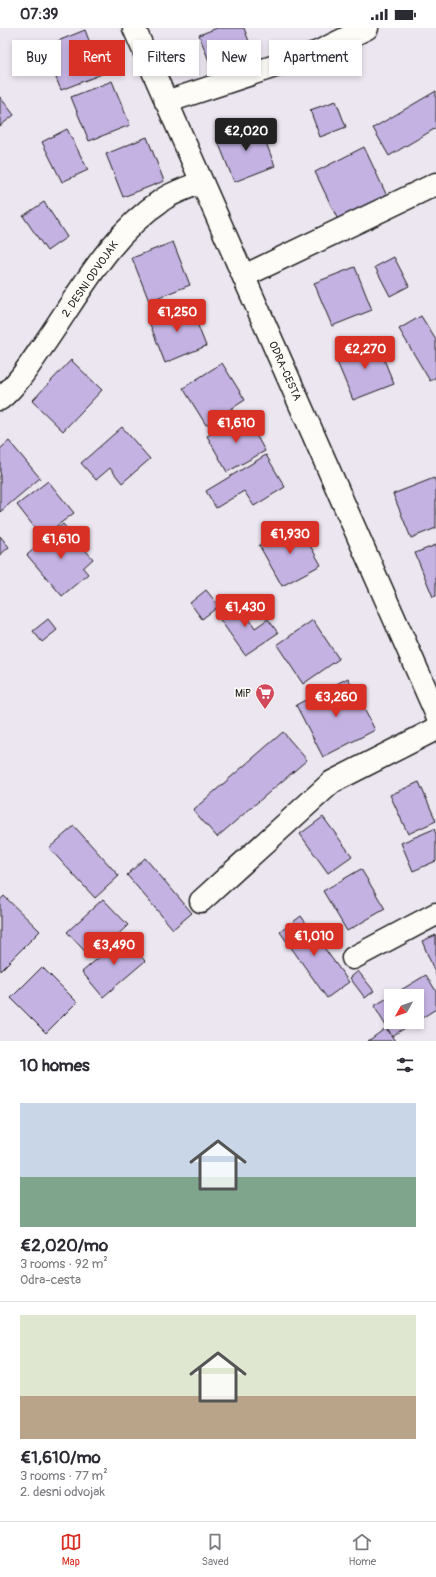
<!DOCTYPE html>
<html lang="en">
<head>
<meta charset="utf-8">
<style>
	body { margin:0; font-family:Pangolin,sans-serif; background:#f7f7f7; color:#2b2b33; height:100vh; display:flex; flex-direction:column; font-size:15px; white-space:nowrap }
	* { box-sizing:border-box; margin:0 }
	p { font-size:13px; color:#7c7c81 }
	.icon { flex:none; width:22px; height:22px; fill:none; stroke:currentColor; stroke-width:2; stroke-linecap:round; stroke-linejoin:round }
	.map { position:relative; height:1013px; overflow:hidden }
	.details { display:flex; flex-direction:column; background:#fff; flex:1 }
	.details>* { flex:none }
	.banner { position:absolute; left:12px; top:12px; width:412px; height:36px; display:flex; gap:8px }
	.needle { width:26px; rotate:230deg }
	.tools { position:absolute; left:384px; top:961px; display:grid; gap:8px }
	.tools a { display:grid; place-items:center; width:40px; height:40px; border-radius:0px; background:#fff; box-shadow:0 2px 6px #0003; font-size:20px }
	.price { position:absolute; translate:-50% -34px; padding:0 9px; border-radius:4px; background:#d93025; color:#fff; font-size:13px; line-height:26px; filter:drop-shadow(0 1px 2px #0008) }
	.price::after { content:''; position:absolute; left:50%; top:24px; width:12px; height:9px; margin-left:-6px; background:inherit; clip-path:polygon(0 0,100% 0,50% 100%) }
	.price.on { background:#222; color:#fff }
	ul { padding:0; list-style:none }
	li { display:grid; align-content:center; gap:8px; height:212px; padding:0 20px }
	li+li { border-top:1px solid #e1e1e2 }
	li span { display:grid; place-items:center; height:124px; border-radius:0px; color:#555 }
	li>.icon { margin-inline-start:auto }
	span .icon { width:72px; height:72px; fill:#fffc; stroke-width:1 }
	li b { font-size:17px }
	h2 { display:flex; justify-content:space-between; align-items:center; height:48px; padding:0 20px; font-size:17px }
	.pill { padding:0 14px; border-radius:0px; background:#fff; box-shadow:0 2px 6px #0003; font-size:14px; line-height:36px }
	.pill.on { background:#d93025; color:#fff }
	.status { display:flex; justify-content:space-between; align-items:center; height:28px; padding:0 20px; background:#fff; direction:ltr }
	.status svg { height:11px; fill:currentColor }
	.menu { display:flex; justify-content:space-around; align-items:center; height:56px; border-top:1px solid #e1e1e2; background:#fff; font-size:11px; color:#7c7c81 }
	.menu a { display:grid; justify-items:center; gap:2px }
	.menu .on { color:#d93025 }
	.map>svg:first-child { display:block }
</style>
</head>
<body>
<div class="status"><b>07:39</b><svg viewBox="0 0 49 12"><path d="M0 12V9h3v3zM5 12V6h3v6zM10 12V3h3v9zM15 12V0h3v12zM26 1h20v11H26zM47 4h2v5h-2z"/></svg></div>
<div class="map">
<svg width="436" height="1013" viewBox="0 0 436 1013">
	<rect width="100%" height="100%" fill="#ece6f1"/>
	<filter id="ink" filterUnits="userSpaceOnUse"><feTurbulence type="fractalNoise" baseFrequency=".025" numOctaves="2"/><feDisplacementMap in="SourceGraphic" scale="8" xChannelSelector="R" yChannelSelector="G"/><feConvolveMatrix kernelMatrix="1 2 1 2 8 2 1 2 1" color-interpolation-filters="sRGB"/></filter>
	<g filter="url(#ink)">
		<path fill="#c4b2e2" stroke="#1c1c1c" d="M217,0H244L257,35L216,51L199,7Z
			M85,2L102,46L61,62L43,19Z
			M112,53L130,97L89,113L71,69Z
			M436,63V100L389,128L373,100Z
			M0,69L14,87L0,98Z
			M336,73L346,99L320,109L310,82Z
			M258,94L275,138L234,154L217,111Z
			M67,101L88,142L62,154L42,114Z
			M147,109L164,153L123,169L106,126Z
			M364,119L387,168L338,192L315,144Z
			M44,174L67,209L47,223L23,188Z
			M173,214L190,257L149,273L132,230Z
			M394,229L409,258L390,268L375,239Z
			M355,239L372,282L332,298L314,255Z
			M189,275L206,318L165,335L148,291Z
			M421,288L436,312V349L430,353L399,301Z
			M376,312L394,356L353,372L335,329Z
			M71,332L102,362L63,403L32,373Z
			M222,335L245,372L206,397L183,360Z
			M245,387L265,423L227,444L207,408Z
			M122,399L150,431L122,455L110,440L96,452L81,435Z
			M9,413L40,450L0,484V447L1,446L0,445V421Z
			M266,427L285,459L254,478L244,463L216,480L206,463Z
			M434,450L436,455V500L411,510L393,466Z
			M48,453L74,485L42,509L17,477Z
			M63,496L93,531L83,540L88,546L62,568L27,527Z
			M298,496L321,537L282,558L259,517Z
			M0,508L9,519L0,527Z
			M436,517V568L433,569L415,525Z
			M206,562L219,578L202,591L190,575Z
			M237,572L255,600L268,591L278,605L245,627L216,586Z
			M48,591L57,602L42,614L33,603Z
			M313,592L339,631L303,656L277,617Z
			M348,650L375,702L323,729L296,677Z
			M283,704L307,732L217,809L193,782Z
			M419,754L436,793L408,806L390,767Z
			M323,789L352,828L328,845L300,806Z
			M74,798L119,848L95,870L49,820Z
			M434,801L436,806V833L413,843L401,815Z
			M145,830L192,885L173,901L127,847Z
			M361,841L385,881L347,903L323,863Z
			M4,868L40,903L0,943V872Z
			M103,871L128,897L92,931L67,904Z
			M301,888L349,954L327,970L280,904Z
			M436,907V947L422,913Z
			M124,908L145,933L103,969L82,944Z
			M42,939L77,974L46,1005L11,970Z
			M358,943L374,963L365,970L350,950Z
			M426,947L436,963V981L417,993V968H391V994H415L392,1008L374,978Z
			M386,1000L395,1013H368Z"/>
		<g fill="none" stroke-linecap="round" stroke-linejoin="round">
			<defs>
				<path id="minor" d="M166,74L318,24L367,0
					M244,248L436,156
					M0,371C17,357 29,338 42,319C78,268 108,208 162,172C173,164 188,160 201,154
					M201,873L332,754L436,701
					M353,930L436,886"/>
				<path id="major" d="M134,0L436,685"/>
			</defs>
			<use href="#minor" stroke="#1c1c1c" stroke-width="25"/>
			<use href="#major" stroke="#1c1c1c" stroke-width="25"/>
			<use href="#minor" stroke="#fdfcf7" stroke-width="22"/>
			<use href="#major" stroke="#fdfcf7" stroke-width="22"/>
		</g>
	</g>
	<defs>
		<symbol id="supermarket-pin" viewBox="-11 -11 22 30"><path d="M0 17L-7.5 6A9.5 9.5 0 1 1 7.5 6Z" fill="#d1495b" stroke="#fdfcf7"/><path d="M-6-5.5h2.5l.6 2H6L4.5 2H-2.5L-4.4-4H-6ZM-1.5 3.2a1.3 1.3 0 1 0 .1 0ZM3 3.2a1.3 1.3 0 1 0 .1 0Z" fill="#fff"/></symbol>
	</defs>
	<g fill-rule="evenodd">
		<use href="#supermarket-pin" x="254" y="654" width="22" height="30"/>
	</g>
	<g text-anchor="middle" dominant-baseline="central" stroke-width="3.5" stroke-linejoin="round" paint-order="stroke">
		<g font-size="11" fill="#1c1c1c" stroke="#fdfcf7">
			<text transform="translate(90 251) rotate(-55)">2. DESNI ODVOJAK</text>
			<text transform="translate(285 343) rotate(66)">ODRA-CESTA</text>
		</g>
		<g font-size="11" fill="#1c1c1c" stroke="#fdfcf7" text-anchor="end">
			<text x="251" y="665">MiP</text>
		</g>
	</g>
</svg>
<div class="tools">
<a><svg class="needle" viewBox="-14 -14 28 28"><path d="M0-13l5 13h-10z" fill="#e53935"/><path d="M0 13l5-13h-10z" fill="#7c7c81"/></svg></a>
</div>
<b class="price on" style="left:246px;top:124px">€2,020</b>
<b class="price" style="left:177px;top:305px">€1,250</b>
<b class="price" style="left:365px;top:342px">€2,270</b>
<b class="price" style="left:236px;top:416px">€1,610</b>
<b class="price" style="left:290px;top:527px">€1,930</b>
<b class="price" style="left:61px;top:532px">€1,610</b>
<b class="price" style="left:245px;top:600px">€1,430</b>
<b class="price" style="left:336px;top:690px">€3,260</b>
<b class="price" style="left:314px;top:929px">€1,010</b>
<b class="price" style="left:114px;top:938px">€3,490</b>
<div class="banner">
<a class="pill">Buy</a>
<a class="pill on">Rent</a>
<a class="pill">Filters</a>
<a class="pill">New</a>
<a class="pill">Apartment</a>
</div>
</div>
<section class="details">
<h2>10 homes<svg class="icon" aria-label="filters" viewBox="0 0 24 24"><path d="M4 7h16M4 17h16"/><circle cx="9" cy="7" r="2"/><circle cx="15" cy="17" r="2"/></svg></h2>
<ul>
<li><span style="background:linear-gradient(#c9d6e8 60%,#7fa58c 0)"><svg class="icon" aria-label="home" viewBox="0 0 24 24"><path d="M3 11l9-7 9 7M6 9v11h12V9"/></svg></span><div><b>€2,020/mo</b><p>3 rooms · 92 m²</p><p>Odra-cesta</p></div></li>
<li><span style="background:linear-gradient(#dfe7d0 65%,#b9a48a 0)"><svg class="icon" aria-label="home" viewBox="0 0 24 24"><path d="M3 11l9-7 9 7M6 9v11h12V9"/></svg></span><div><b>€1,610/mo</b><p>3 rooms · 77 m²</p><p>2. desni odvojak</p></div></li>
</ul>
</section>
<nav class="menu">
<a class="on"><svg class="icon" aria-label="map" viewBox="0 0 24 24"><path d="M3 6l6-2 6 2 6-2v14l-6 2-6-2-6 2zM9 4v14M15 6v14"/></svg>Map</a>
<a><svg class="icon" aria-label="saved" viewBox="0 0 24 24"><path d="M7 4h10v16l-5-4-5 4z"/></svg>Saved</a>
<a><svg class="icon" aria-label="home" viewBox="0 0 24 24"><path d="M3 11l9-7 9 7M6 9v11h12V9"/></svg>Home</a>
</nav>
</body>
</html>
